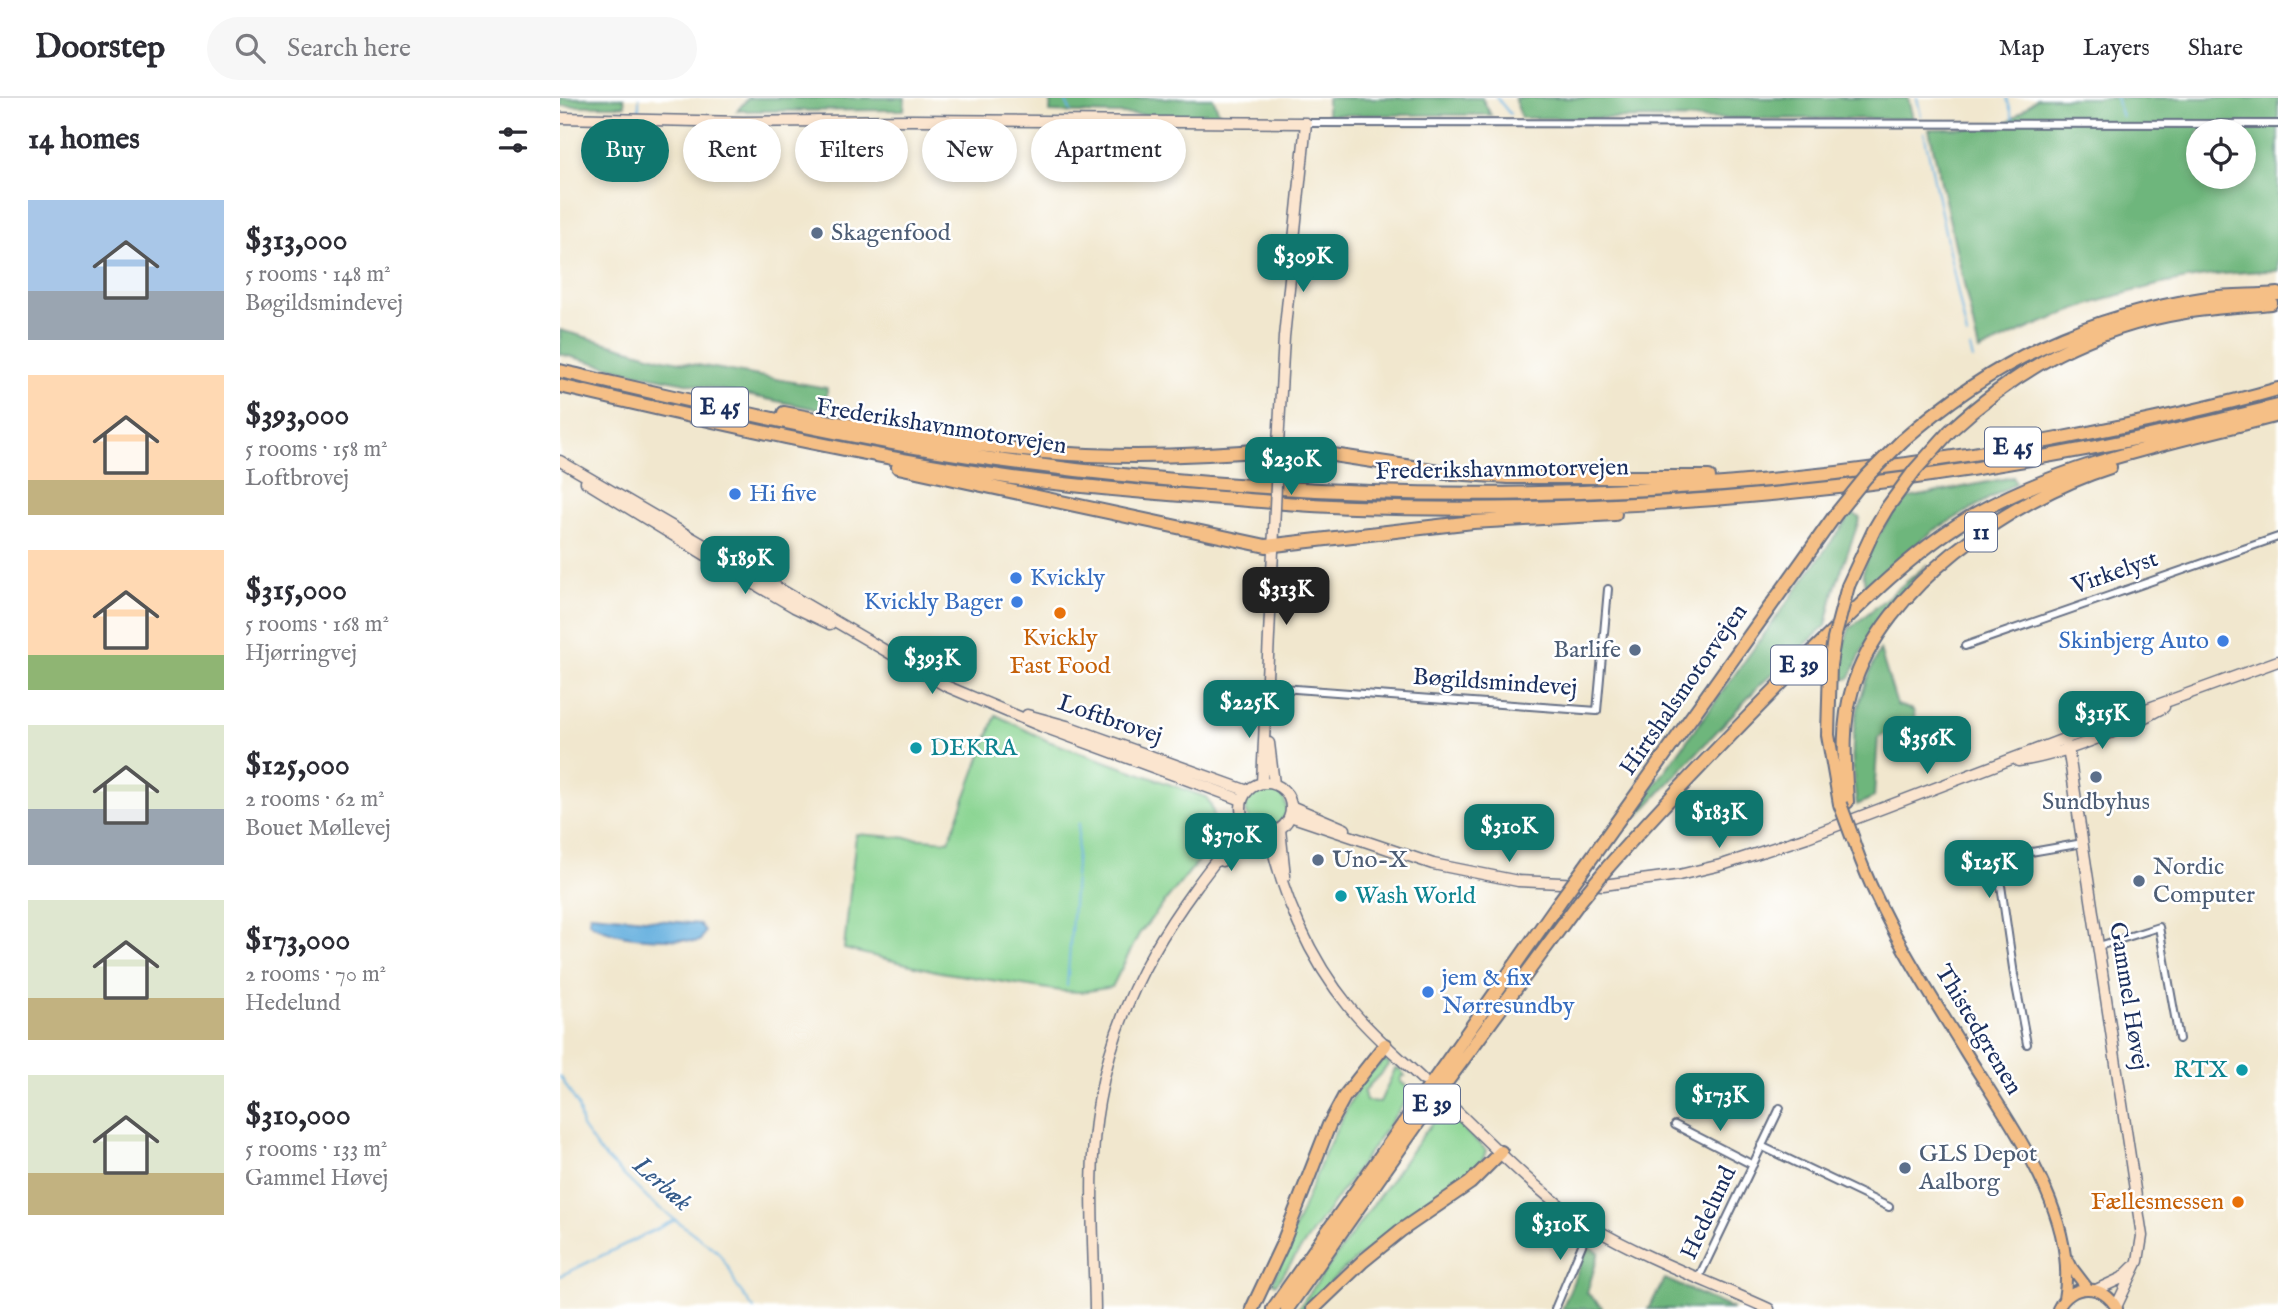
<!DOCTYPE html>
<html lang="en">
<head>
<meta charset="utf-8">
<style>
	body { margin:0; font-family:"IM FELL English",serif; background:#f7f7f7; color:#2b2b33; height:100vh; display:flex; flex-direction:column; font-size:26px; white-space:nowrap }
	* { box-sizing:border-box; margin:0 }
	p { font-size:23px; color:#7c7c81 }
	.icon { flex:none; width:38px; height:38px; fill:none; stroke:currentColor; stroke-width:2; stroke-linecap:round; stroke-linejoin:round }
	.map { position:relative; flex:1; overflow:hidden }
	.panel { display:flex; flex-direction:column; background:#fff; width:560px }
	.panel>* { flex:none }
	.hud { position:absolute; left:21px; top:21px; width:665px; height:63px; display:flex; gap:14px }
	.tools { position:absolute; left:1626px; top:21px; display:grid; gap:14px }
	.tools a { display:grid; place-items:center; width:70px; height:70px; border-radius:50%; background:#fff; box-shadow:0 4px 10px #0003; font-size:35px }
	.price { position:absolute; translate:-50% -60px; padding:0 16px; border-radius:14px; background:#0f766e; color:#fff; font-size:23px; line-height:46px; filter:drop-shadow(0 2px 4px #0008) }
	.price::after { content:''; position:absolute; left:50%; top:42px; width:21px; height:16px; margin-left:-10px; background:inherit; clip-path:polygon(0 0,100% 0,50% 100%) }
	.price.selected { background:#222; color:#fff }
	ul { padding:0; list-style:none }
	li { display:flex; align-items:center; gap:21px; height:175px; padding:0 28px }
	li span { display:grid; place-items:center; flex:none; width:196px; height:140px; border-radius:0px; color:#555 }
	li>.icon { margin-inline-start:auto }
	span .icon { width:84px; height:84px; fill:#fffc; stroke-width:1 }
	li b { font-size:30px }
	h2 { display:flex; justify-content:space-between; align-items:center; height:84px; padding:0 28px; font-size:30px }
	.pill { padding:0 24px; border-radius:32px; background:#fff; box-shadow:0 4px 10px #0003; font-size:24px; line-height:63px }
	.pill.selected { background:#0f766e; color:#fff }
	header { display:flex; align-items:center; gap:42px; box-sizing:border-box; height:98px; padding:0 35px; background:#fff; border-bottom:2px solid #e1e1e2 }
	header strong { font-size:33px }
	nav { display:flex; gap:38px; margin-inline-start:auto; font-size:24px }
	.search { width:490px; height:63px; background:#f7f7f7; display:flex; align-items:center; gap:18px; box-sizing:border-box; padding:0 24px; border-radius:38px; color:#7c7c81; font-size:26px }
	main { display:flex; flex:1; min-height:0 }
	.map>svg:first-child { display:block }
</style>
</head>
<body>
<header>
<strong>Doorstep</strong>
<div class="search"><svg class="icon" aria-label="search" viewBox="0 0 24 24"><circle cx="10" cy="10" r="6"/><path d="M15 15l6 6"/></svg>Search here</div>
<nav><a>Map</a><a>Layers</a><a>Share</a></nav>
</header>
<main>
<section class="panel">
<h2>14 homes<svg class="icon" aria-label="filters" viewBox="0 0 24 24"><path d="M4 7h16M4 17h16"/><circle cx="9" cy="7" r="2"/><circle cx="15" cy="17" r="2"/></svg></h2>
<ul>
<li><span style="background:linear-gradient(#a9c7e8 65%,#9aa5b1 0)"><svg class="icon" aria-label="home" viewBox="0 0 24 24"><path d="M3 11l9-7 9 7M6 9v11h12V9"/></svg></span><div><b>$313,000</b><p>5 rooms · 148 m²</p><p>Bøgildsmindevej</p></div></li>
<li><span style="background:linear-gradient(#ffd9b3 75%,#c2b280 0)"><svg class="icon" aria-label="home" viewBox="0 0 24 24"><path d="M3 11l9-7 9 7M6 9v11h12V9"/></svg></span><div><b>$393,000</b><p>5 rooms · 158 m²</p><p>Loftbrovej</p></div></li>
<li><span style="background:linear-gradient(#ffd9b3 75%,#8fb573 0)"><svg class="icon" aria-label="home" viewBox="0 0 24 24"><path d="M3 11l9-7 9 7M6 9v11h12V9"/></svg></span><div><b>$315,000</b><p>5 rooms · 168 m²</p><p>Hjørringvej</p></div></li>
<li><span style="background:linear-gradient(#dfe7d0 60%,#9aa5b1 0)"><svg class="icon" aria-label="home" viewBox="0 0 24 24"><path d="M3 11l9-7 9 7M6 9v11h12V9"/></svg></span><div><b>$125,000</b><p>2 rooms · 62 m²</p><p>Bouet Møllevej</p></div></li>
<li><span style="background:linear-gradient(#dfe7d0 70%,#c2b280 0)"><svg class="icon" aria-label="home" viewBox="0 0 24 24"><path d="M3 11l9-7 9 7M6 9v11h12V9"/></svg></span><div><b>$173,000</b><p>2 rooms · 70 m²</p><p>Hedelund</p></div></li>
<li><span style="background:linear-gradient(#dfe7d0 70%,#c2b280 0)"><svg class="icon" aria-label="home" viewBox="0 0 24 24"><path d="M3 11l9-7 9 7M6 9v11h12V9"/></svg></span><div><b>$310,000</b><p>5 rooms · 133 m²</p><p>Gammel Høvej</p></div></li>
</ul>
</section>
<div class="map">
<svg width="1718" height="1211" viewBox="0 0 1718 1211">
	<rect width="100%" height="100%" fill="#fff"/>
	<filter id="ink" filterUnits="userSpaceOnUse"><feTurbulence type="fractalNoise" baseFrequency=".0143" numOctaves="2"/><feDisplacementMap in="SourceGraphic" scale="14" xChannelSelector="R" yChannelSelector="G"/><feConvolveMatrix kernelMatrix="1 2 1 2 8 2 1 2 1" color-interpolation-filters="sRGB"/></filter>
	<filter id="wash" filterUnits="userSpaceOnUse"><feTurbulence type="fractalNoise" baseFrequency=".00686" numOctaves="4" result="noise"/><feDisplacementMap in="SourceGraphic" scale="28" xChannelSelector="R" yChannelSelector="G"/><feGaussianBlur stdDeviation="1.57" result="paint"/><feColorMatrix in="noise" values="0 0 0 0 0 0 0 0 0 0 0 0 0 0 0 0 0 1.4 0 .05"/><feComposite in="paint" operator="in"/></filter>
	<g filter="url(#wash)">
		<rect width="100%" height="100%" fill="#f1e7ce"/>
		<path fill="#89d491" stroke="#528278" stroke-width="2" d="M436,617L488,643L646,699C656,712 656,731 652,746L579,836L552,889L521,894L501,893L380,874L284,851L296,736L389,743Z
			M686 710a20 20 0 1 1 40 0a20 20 0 1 1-40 0Z
			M825,962L829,965C823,976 811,983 804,994L806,1003L820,1004L835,971H840L845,978H842L840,983L850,992L849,998L716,1186L713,1184L765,1055L790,1004L804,980Z
			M876,1019H890L926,1052L924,1059L917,1069C856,1115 796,1155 743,1211H738Z"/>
		<path fill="#6eb67b" stroke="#44726c" stroke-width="2" fill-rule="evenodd" d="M0,0H64L65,8H0Z
			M188,0H345L344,12L177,13Z
			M491,0H653L661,19L490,14Z
			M767,0H922L931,17H767Z
			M955,0H1348L1353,21L961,20Z
			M1477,0H1718V173C1610,173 1515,207 1419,253L1369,31L1442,30ZM1638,33H1684V79H1638Z
			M0,232L104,261L267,290V313L70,274L0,256Z
			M1453,379L1456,385L1373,433L1305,488L1303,474L1313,446L1334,413L1349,400Z
			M1292,415L1300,420L1274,493L1266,528L1199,588L1079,717L1075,714Z
			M1368,466C1333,503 1309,532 1290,580L1279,582L1282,553L1289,531Z
			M1320,552L1337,607L1353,612L1356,623C1343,632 1330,631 1318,640L1314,699L1297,707C1287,649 1293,605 1320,552Z
			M1028,1148L1039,1154L1027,1195L1042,1209V1211H1002Z
			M1105,1181L1173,1211H1088Z"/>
		<path fill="#68b1df" stroke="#42709e" stroke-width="2" d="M30,816L139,826L145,833L140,843C133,845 131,843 124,842C92,839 57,843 29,824Z"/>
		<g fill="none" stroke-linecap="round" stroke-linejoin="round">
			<path stroke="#68b1df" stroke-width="2" d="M79,0V12
				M504,0L511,14
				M937,0L950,16
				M1357,0L1361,18
				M1447,0L1453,21
				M1556,0L1562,19
				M1364,34L1407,238
				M1410,250L1413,261
				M507,888L519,725
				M0,978L18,1007L22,1029L39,1053L90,1103L157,1153L170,1172L176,1187L194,1211
				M0,1178L115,1122"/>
		</g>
	</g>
	<g filter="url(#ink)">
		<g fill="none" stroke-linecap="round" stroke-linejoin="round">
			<defs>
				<path id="street" d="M746,25L1718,26
					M1405,548L1718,439
					M708,589L1037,613L1048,491
					M1539,848L1599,829L1619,941
					M1467,946L1454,877L1437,760L1523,745
					M1115,1027L1193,1067
					M1201,1048L1329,1109
					M1139,1179L1220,1010
					M995,1211L1030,1128"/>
				<path id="secondary" d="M0,20L183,24L352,22L746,25L724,239L717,365
					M0,363L386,588L481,628L682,702
					M26,384L152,461L234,509L270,526
					M467,617L507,628L688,693
					M1504,641L1509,656L1582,1138L1578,1163L1556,1209
					M709,645L714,686
					M1458,663C1501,658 1566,630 1604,609
					M681 710a25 25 0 1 1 50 0a25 25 0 1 1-50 0Z
					M702,685L714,432
					M731,708L785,731
					M730,718L873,766L958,783L1043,787L1119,777L1165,766L1247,739L1504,641L1718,563
					M720,731L725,778
					M709,735C722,797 749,860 790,910C811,936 838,958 863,982
					M662,763L694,732
					M885,1002C929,1043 978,1097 1030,1128C1086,1161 1150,1184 1209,1211
					M1536,1192L1562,1180L1573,1169
					M535,1211C534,1145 527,1068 539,1004C558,891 615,812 686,725"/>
				<path id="primary" d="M1293,741C1318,817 1364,886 1405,953C1447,1022 1520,1117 1504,1201
					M1508,1162L1512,1170L1528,1191
					M1498,1211C1511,1184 1544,1185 1557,1211"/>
				<path id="highway" d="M0,273C136,304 272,337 410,358C771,411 1138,410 1497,341C1571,327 1645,312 1718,291
					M0,288C150,323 300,358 453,380C523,389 592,395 662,400C705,403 749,408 793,409C1105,419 1415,385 1718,308
					M224,315C310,332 397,346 483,354C561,361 641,358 718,351L740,352L892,375L948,379H1149
					M1390,333C1458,270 1532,229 1625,214C1653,209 1682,208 1711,205
					M1342,343C1433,262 1528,218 1648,200C1671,197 1695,198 1718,196
					M338,369L706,448L913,424L1055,416
					M1288,488L1314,432L1327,410
					M1270,567L1268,637L1280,706
					M1287,704C1285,667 1281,628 1292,592C1322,489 1452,400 1550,369
					M1025,769L1276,416
					M1048,769C1112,696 1180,627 1248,558C1300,507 1353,452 1417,415C1510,363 1616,344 1718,317
					M692,1211L722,1147L769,1027L784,999L825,947
					M713,1211L1000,803
					M727,1211L888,982L1020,803
					M753,1211L803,1163L840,1133L910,1085L941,1054"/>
			</defs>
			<use href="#street" stroke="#666f85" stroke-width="10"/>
			<use href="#secondary" stroke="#666f85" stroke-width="13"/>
			<use href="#primary" stroke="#666f85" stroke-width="14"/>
			<use href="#highway" stroke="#666f85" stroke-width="16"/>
			<use href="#street" stroke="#fff" stroke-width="6"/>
			<use href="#secondary" stroke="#fbe5cf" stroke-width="10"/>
			<use href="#primary" stroke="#f5bf86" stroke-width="10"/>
			<use href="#highway" stroke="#f5bf86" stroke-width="12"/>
			<defs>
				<path id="secondary-bridge" d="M714,432L717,365"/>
				<path id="highway-bridge" d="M1327,410L1355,372L1390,333
					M1276,416L1306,379L1342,343
					M1270,567L1274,541L1288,488
					M1280,706L1293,741
					M1000,803L1025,769
					M1020,803L1048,769"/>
			</defs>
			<use href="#secondary-bridge" stroke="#666f85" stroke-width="13" stroke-linecap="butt"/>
			<use href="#highway-bridge" stroke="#666f85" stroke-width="16" stroke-linecap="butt"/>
			<use href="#secondary-bridge" stroke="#fbe5cf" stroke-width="10"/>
			<use href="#highway-bridge" stroke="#f5bf86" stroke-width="12"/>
		</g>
	</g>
	<g fill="#5c6f8a" stroke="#fff" stroke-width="2.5">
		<circle cx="257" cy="135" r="7"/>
		<circle cx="1075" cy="552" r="7"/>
		<circle cx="1536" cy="679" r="7"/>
		<circle cx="758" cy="762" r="7"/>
		<circle cx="1579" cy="783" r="7"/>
		<circle cx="1345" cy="1070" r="7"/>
	</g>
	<g fill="#3f7fe0" stroke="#fff" stroke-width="2.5">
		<circle cx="175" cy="396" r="7"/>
		<circle cx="456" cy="480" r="7"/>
		<circle cx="457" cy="504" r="7"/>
		<circle cx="1663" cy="543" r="7"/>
		<circle cx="868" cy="894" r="7"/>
	</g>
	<g fill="#e8710a" stroke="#fff" stroke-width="2.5">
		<circle cx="500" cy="515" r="7"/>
		<circle cx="1678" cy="1104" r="7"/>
	</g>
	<g fill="#0f9aa8" stroke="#fff" stroke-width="2.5">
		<circle cx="356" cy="650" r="7"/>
		<circle cx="781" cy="798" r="7"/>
		<circle cx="1682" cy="972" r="7"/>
	</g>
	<g text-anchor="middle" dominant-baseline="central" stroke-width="5" stroke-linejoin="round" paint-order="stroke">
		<g fill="#fff" stroke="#5f6d8e" stroke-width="2">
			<rect x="132" y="289.5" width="56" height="39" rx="5"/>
			<rect x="1425" y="329.5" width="56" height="39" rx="5"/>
			<rect x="1405" y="414.5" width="32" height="39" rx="5"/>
			<rect x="1211" y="547.5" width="56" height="39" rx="5"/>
			<rect x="844" y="986.5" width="56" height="39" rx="5"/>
		</g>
		<g font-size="23" font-weight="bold" fill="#1b2f5e">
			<text x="160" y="309">E 45</text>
			<text x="1453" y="349">E 45</text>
			<text x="1421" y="434">11</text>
			<text x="1239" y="567">E 39</text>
			<text x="872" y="1006">E 39</text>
		</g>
		<g font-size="24" fill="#4e5e75" stroke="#fff" text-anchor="start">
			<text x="271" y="135">Skagenfood</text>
			<text x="1061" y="552" text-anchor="end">Barlife</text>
			<text x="1536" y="704" text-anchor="middle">Sundbyhus</text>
			<text x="772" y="762">Uno-X</text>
			<text x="1593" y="769">Nordic<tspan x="1593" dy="28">Computer</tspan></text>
			<text x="1359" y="1056">GLS Depot<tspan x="1359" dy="28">Aalborg</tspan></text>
		</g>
		<g font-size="24" fill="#1b2f5e" stroke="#fff">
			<text transform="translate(381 329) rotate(9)">Frederikshavnmotorvejen</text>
			<text transform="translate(942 372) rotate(-1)">Frederikshavnmotorvejen</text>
			<text transform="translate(1555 475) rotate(-19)">Virkelyst</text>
			<text transform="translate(935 585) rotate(4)">Bøgildsmindevej</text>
			<text transform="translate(1124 592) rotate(-55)">Hirtshalsmotorvejen</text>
			<text transform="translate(550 622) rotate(19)">Loftbrovej</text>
			<text transform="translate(1568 898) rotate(81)">Gammel Høvej</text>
			<text transform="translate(1418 932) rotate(59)">Thistedgrenen</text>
			<text transform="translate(1149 1115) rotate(-65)">Hedelund</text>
		</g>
		<g font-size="24" fill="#366cbe" stroke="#fff" text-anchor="start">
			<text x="189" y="396">Hi five</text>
			<text x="470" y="480">Kvickly</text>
			<text x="443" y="504" text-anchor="end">Kvickly Bager</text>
			<text x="1649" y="543" text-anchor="end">Skinbjerg Auto</text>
			<text x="882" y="880">jem &amp; fix<tspan x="882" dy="28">Nørresundby</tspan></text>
		</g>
		<g font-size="24" fill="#c56008" stroke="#fff">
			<text x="500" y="540">Kvickly<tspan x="500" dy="28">Fast Food</tspan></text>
			<text x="1664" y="1104" text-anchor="end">Fællesmessen</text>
		</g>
		<g font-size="24" fill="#0d838f" stroke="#fff" text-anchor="start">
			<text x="370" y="650">DEKRA</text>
			<text x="795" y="798">Wash World</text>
			<text x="1668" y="972" text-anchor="end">RTX</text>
		</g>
		<g font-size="26" font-style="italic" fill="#365c8b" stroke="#fff">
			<text transform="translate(102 1086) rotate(41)">Lerbæk</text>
		</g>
	</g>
</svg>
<div class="tools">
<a><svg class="icon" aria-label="locate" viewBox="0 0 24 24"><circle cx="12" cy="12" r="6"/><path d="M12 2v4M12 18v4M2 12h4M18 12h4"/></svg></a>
</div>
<b class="price" style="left:743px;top:196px">$309K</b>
<b class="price" style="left:731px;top:399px">$230K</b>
<b class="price" style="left:185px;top:498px">$189K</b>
<b class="price selected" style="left:726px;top:529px">$313K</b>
<b class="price" style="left:372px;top:598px">$393K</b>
<b class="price" style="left:689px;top:642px">$225K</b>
<b class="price" style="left:1542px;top:653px">$315K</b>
<b class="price" style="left:1367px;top:678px">$356K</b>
<b class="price" style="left:1159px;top:752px">$183K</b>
<b class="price" style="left:949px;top:766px">$310K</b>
<b class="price" style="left:671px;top:775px">$370K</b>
<b class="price" style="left:1429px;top:802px">$125K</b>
<b class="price" style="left:1160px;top:1035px">$173K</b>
<b class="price" style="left:1000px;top:1164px">$310K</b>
<div class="hud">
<a class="pill selected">Buy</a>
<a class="pill">Rent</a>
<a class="pill">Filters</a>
<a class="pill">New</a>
<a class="pill">Apartment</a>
</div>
</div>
</main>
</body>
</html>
